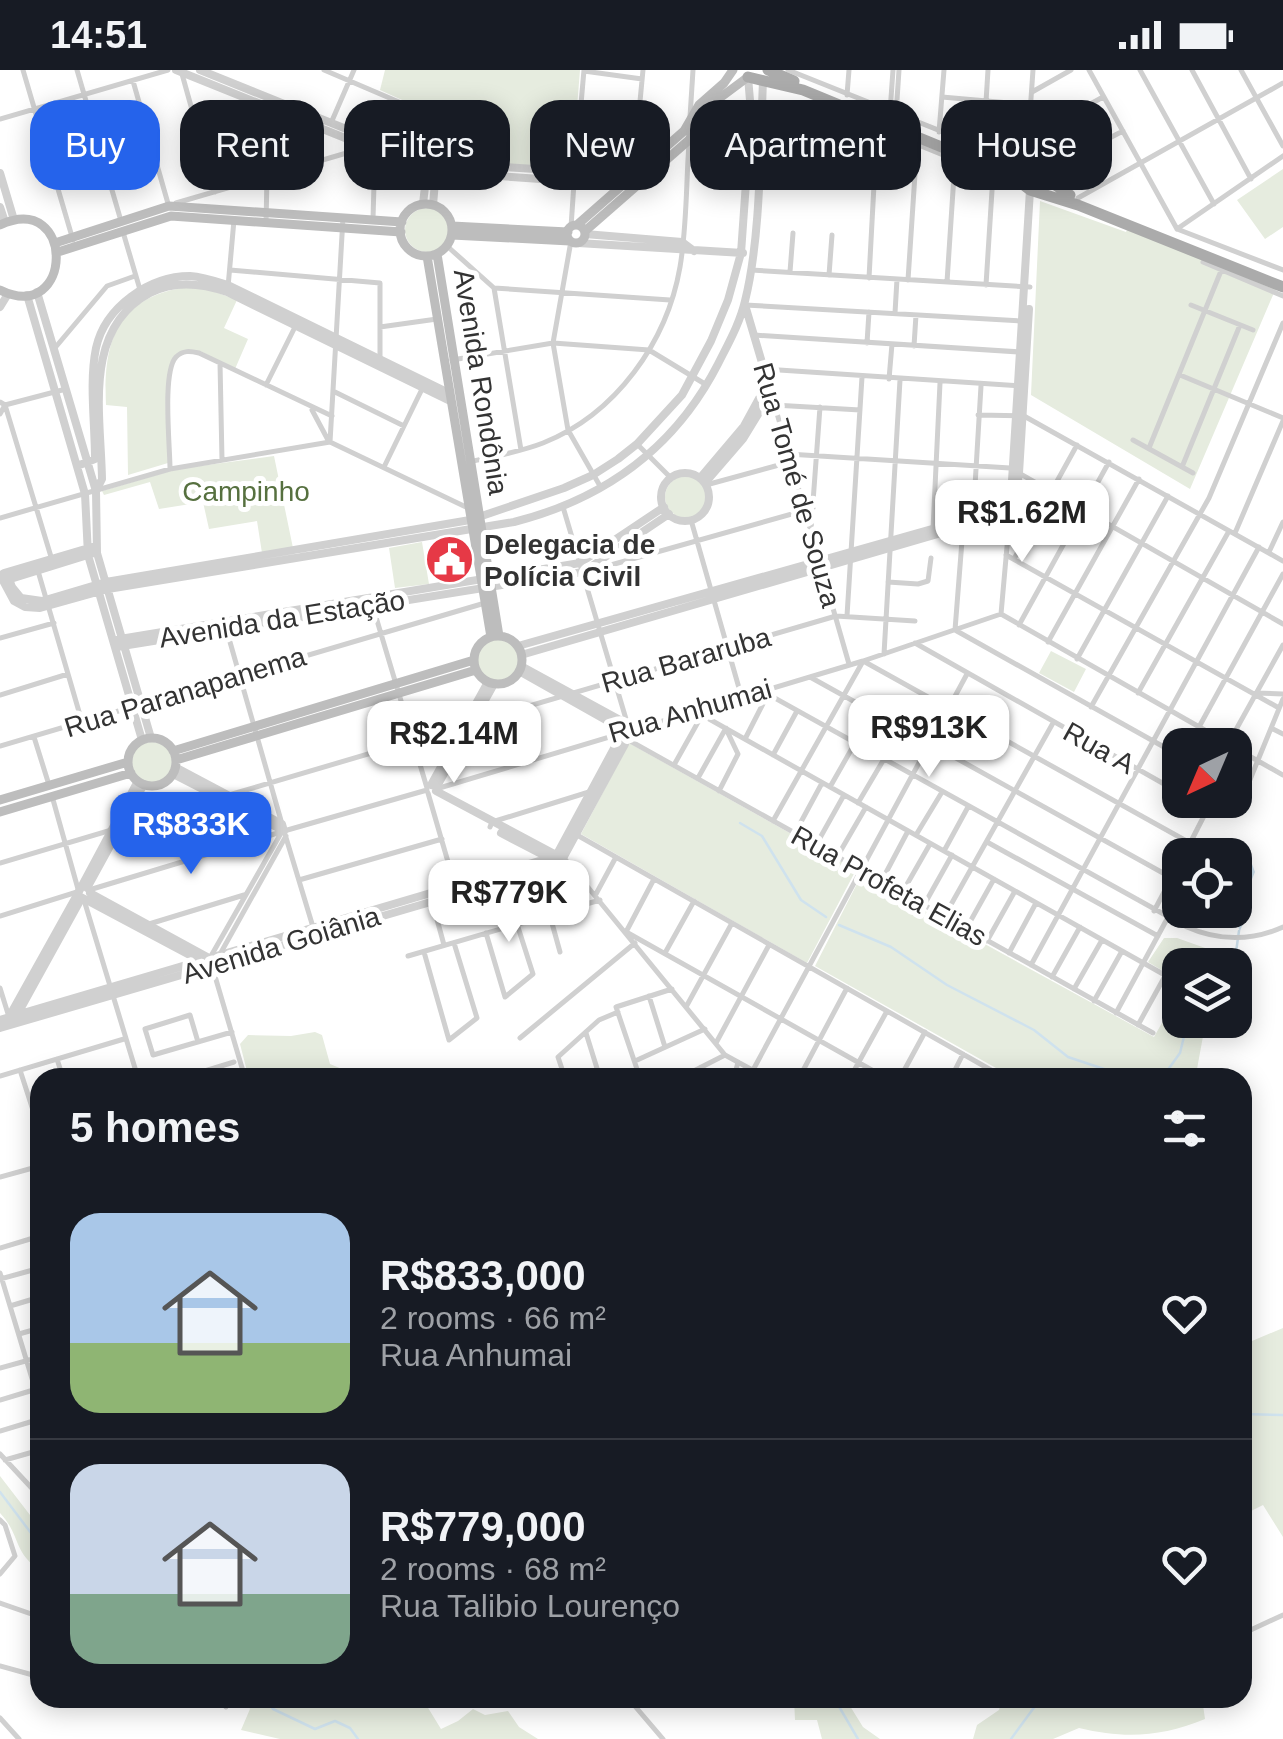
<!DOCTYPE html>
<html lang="en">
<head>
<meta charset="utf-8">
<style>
	body { margin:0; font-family:Arial,sans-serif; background:#20242c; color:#f1f3f6; height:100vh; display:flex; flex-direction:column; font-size:38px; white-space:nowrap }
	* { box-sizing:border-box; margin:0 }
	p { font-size:32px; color:#9ea1a6 }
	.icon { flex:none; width:55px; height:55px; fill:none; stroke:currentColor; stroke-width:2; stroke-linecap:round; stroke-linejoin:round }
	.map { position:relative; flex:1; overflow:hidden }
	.side { position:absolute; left:30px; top:998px; width:1222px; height:640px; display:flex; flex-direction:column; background:#171b24; border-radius:30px; box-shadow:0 5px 25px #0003 }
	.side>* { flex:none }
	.top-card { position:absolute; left:30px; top:30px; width:1225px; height:90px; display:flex; gap:20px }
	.needle { width:65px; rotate:224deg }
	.tools { position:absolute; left:1162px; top:658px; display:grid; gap:20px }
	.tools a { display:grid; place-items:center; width:90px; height:90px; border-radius:20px; background:#171b24; box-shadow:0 5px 25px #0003; font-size:50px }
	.price { position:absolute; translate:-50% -85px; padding:0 22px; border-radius:20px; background:#fff; color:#222; font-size:32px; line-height:65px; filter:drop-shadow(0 2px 5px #0008) }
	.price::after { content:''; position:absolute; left:50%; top:60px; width:30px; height:22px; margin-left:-15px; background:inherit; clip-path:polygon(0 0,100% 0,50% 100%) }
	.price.on { background:#2563eb; color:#fff }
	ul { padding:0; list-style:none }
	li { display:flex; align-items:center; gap:30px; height:250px; padding:0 40px }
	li+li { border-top:2px solid #363941 }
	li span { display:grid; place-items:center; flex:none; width:280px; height:200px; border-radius:30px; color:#555 }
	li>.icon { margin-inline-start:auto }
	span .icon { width:120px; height:120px; fill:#fffc; stroke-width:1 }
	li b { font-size:42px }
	h2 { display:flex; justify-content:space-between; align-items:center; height:120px; padding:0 40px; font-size:42px }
	.chip { padding:0 35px; border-radius:30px; background:#171b24; box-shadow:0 5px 25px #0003; font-size:35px; line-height:90px }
	.chip.on { background:#2563eb; color:#fff }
	.status { display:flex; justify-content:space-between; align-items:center; height:70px; padding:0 50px; background:#171b24; direction:ltr }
	.status svg { height:28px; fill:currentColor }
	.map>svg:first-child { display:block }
</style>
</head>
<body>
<div class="status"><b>14:51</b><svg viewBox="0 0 49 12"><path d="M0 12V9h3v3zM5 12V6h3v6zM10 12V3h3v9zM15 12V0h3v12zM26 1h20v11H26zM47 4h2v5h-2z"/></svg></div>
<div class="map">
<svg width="1283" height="1669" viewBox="0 0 1283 1669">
	<rect width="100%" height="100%" fill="#fff"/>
	<path fill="#e6ecdf" d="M385,0H580L572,99L438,91L422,39L380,20Z
		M1283,99V157L1265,169L1237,130Z
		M1040,131L1126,162L1128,158L1276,218L1190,419L1031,325Z
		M405 160a22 22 0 1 1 44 0a22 22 0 1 1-44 0Z
		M189,217L210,220L237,230L224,258L248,269L235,299L200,281H181C158,303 168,361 168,393L128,405L127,337L106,335C103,271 117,226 189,217Z
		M274,386L293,478L262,483L257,451L209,459L203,432L159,439L150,412L104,425L102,421L177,399Z
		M665 427a21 21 0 1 1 42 0a21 21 0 1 1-42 0Z
		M422,472L429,514L395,518L389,478Z
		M477 590a21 21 0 1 1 42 0a21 21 0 1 1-42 0Z
		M1051,581L1086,599L1074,622L1039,603Z
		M132 692a20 20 0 1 1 40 0a20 20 0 1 1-40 0Z
		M629,673L856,800L807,893L581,764Z
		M861,806L1154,967L1180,921V950H1206L1197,999L1203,1007H1012L815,896Z
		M1164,868H1177L1208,879H1233L1240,885L1227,895H1180V911L1148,892Z
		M315,962L322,965L330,994L361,1007H266L264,1000L247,1001L240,974L248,965L291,966Z
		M1242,1256L1252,1271L1283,1258V1467L1263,1435L1243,1445Z
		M0,1406L40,1458V1501C11,1479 22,1467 0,1443Z
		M246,1628H422L441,1659L458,1651L473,1639L485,1645L508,1641L519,1657L538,1669H280L241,1660L250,1639Z
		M794,1628H845L863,1657L880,1669H822L817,1650H795Z
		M1002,1628H1143L1146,1631L1156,1628H1202L1205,1649C1161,1667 1125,1669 1079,1658L1053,1669H973L977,1655L999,1640Z"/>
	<path fill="#cfe2ee" d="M1234,776L1246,778L1255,802L1248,819L1247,844L1240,861L1236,853L1226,858L1185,844V840H1235V785H1224Z"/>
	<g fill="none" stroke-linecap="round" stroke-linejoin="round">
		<path stroke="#cfe2ee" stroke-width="2.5" d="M740,753L762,766L801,830L826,847
			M839,855L891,877L947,915L1034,960L1068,987L1104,999L1115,1008
			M1215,895L1236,882L1239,861
			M1162,1008L1180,983L1188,950
			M1242,1344L1283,1345
			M0,1422L40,1475
			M266,1628L273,1639L315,1659L335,1651L350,1658L358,1669
			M834,1628L858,1669
			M1011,1669L1041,1628"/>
		<path stroke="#d0d0d0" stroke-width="5" d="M23,0L73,170
			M77,0L121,151
			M324,0L420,41L435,91
			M788,0L1018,92
			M1089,0L1177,159
			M1140,0L1214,134
			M1192,0L1251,109
			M1241,0L1283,76
			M584,1L642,9
			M182,4L215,122
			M133,11L169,137
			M1032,22L1071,0
			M847,25L849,0
			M942,27L1031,35
			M246,29L267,107L266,153
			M890,42L893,0
			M581,44L638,68
			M896,45L899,0
			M690,47L693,0
			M0,49L168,0
			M331,53L354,0
			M877,58L1014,114
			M939,62L944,0
			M1027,69L1103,27
			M983,79L988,0
			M1026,99L1033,0
			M575,102L584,0
			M1042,103L1123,61
			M633,104L643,0
			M1078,128L1283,13
			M176,133L367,77
			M373,149L375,80
			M571,157L574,113
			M1177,159L1283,86
			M1177,159L1283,200
			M123,162L141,223
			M571,171L553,273L568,360L600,416
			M447,176L494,218L521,380
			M1203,192L1283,226
			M230,200L380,213V289
			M751,200L1030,217
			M790,202L793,163
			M829,205L832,165
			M869,208L877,59
			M908,210L917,74
			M947,212L955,90
			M986,215L993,105
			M228,217L234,150
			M494,218L670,230
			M745,235L1021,251
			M1191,235L1253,260
			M895,243L897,209
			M380,257L437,249
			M754,265L1020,282
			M867,273L869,242
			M914,276L916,245
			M54,279L107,216L135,206
			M452,290L553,273L649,280L705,314
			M220,293L222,390
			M764,299L1020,316
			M1180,305L1283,348
			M889,309L892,274
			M266,315L296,255
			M335,322L404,356
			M772,326L849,594
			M0,332L5,335L66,319
			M5,335L52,490
			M774,335L860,340
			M312,340L328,370
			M0,344L5,335
			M978,345L1024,346L1283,491
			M1133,370L1193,403
			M330,372L343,148
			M638,375L671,408
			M1149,378L1223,196
			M788,384L1010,398L1283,554
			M468,392C493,387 520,382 543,373C616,344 667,272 680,197C687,156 686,114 689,73
			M384,397L424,315
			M1182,397L1240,255
			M170,399C170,376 162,302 176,287C183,280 190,281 199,283L332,346
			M706,415L790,392
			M563,437L626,649L625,657
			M0,448L170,399L330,372L468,438
			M973,449L981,316
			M691,450L741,625
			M963,458L955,560L1180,686
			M811,459L820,337
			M933,459L940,313
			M1235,463L1283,351
			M1269,482L1283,452
			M1006,485L1279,638
			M1014,489L1077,375
			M38,501L82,652
			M586,502L813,438
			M888,512L918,514L928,511L931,488
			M370,527L427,718
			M1001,544L1231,675
			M1001,544L1010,443
			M847,546L862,307
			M1019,555L1109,392
			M226,558L282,754
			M0,568L54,553
			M1048,572L1139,409
			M915,573L1180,723
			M884,584L900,310
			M1077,589L1168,426
			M865,592L1190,773
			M810,607L1172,808
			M762,621L1187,857C1218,871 1252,871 1283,857
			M1138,623L1229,461
			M1256,623L1283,624
			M0,625L68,604
			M143,634L485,533
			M1091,637L1209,428L1283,253
			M699,639L702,645L1179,913
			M474,652L836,546L915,551
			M1199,657L1283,504
			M1271,658L1283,664
			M34,667L49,715
			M623,667L1153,963
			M745,669L768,624
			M1228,674L1283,575
			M0,676L132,637
			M1235,678L1283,705
			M773,685L797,641
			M674,695L702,645
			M698,708L726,658
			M830,717L855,673
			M436,719L863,591L1001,544
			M1235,720L1249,712L1283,629
			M719,721L738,684L727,661
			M428,723L455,816
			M229,725L463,656
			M52,726L78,819
			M1193,730L1208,738
			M858,733L884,689
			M773,751L862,593
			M490,757L492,752L589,722
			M795,763L822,713
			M577,765L1005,1008
			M916,765L942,722
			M987,772L1158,866
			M816,775L844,725
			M944,781L968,737
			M1184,785L1208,738L1221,730
			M837,787L866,737
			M564,788L725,985L767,1008
			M0,793L219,728
			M299,810L442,769
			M881,812L908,761
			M89,820L281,762
			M902,823L930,774
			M596,824L616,787
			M84,830L138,1008
			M432,831L444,875
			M924,835L952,785
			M1154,841L1180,792
			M0,846L77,822
			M550,846L560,882
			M944,847L1053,653
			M149,854L244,825
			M313,857L284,761L427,720
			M966,859L994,809
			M626,862L654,809
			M486,863L505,927L533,904L517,854
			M628,863L886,1008
			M987,871L1015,821
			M424,882L449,970L477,948L454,873
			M665,883L694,831
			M1009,883L1036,833
			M211,886L280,765
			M219,886L286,766
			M408,886L600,830
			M1031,895L1259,477
			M212,896L245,1008
			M1052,907L1080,857
			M0,918L9,947
			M1074,919L1102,870
			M649,926L665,977
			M1094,931L1122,881
			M686,937L732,853
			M1116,943L1167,849
			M1138,955L1165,906
			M586,963L600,1008
			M520,968L635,873
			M198,972L190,945L145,959L153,985L232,962
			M716,973L769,875
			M57,989L63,1008
			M635,991L705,959
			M20,1000L40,1062
			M753,1000L967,604
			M0,1006L124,969
			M113,1008L134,1001
			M182,1008L234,992
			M530,1008H531
			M565,1008L558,987L599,950L618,942
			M640,1008L616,937L672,919
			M680,1008L725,985
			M701,1008V997
			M734,1008L738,992
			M799,1008L847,918
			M850,1008L887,941
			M900,1008L925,962
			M951,1008L963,984
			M0,1107L40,1096
			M0,1178L40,1166
			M0,1203L40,1335
			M0,1209L40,1198
			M10,1236L40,1227
			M19,1264L40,1258
			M0,1298L40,1287
			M0,1330L40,1318
			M0,1361L40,1349
			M0,1384L40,1427
			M5,1390L40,1380
			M0,1450L5,1455L15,1486L0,1504
			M0,1533L40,1547
			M1242,1564L1283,1545
			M0,1596L40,1607
			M628,1628L663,1669
			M226,1637L228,1628
			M0,1648L19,1669"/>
		<path stroke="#d0d0d0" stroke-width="8" d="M176,0L427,101L626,115
			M200,0L428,92L626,105L638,115
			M0,103L14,150
			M423,134L427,99
			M433,135L436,100
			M0,137L5,152
			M585,164L682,172L694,181
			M578,173L743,183
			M37,222L96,421L97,483L151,668
			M27,225L85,424L88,485L142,670
			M0,237L8,224
			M77,396L95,389C95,353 89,312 96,278C105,237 149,206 190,206C203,207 215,211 228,215L449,323
			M661 427a24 24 0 1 1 48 0a24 24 0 1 1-48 0Z
			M700,408L744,356L768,312
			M705,413L743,369L771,323L745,235
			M96,421L102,409C101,345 82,259 150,223C175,210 201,213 227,222L450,331
			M1011,431L1016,425L1019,403L1029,239
			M4,503L92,477
			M7,503L12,517L21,528L42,531L106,512L470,450L564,418L593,405L618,389L637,374L682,325L711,271L728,230L741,183L751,42L748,7
			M0,505L14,531L25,537L40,538L108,519L514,452C604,429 675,378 718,294C728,274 740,253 745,231C761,167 760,78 763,11
			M4,511L91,484
			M114,570L580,493L664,437
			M518,576L1010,437
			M116,577L583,502L669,444
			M521,585L1010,443L1030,120
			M173,704L284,761L282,754L175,697
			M138,711L77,825L199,890
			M431,715L488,612
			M436,718L494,614
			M436,721L560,787
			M501,763L551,789
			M87,818L144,714
			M90,823L209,888
			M17,945L81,829
			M9,947L77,825
			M0,950L556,786L618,671L619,662L613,654L519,601
			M0,958L458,824L562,790L625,674L626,665L620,650L521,596"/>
		<path stroke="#bdbdbd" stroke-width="9" d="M400 160a26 26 0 1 1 52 0a26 26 0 1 1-52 0Z
			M0,155C76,120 74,256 0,220
			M577,155L684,61L699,35L724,13L733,0
			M567 164a9 9 0 1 1 18 0a9 9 0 1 1-18 0Z
			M452,156L568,162
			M585,161L689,70L705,39L748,7
			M452,165L570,171
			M55,173L169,136L402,152
			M58,182L171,146L401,162
			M437,184L499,566
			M427,186L491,567
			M474 590a24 24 0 1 1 48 0a24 24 0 1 1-48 0Z
			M128 692a24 24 0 1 1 48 0a24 24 0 1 1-48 0Z
			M173,681L474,590
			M176,690L476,600
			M0,730L128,692
			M0,742L131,703"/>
		<path stroke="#ababab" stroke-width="11" d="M768,0L794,11
			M748,7L803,20L1012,106L1030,120L1078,135L1283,217
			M993,90L1039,104L1070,125"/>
	</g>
	<defs>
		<symbol id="civic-disc" viewBox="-11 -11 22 22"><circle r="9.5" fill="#e63946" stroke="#fff"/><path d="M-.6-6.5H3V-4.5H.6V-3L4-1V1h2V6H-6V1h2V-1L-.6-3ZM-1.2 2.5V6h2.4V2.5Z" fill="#fff"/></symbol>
	</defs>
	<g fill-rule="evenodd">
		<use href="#civic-disc" x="422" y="462" width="55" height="55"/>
	</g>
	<g text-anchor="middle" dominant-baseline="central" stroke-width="10" stroke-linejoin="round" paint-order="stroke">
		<g font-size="28" fill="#333" stroke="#fff">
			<text transform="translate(481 312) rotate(81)">Avenida Rondônia</text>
			<text transform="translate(797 415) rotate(74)">Rua Tomé de Souza</text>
			<text transform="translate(282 549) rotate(-9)">Avenida da Estação</text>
			<text transform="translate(686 590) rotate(-16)">Rua Bararuba</text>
			<text transform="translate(185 622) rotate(-17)">Rua Paranapanema</text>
			<text transform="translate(690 641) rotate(-16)">Rua Anhumai</text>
			<text transform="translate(1099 678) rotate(29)">Rua A</text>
			<text transform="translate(889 816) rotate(29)">Rua Profeta Elias</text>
			<text transform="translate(281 875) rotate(-17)">Avenida Goiânia</text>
		</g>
		<g font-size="28" fill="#56703f" stroke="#fff">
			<text x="246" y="421">Campinho</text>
		</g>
		<g font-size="28" font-weight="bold" fill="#333" stroke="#fff" text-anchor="start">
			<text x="484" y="474">Delegacia de<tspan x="484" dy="32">Polícia Civil</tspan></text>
		</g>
	</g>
</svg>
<div class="tools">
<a><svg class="needle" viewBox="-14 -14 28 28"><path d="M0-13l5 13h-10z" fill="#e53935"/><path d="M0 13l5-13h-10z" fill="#9ea1a6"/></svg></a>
<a><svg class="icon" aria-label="locate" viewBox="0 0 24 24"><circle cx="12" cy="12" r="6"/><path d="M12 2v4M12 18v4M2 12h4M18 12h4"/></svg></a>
<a><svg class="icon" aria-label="layers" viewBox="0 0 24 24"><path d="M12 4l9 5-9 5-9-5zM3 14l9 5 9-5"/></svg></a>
</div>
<b class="price" style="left:1022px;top:495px">R$1.62M</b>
<b class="price" style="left:929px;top:710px">R$913K</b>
<b class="price" style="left:454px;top:716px">R$2.14M</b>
<b class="price on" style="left:191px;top:807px">R$833K</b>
<b class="price" style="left:509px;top:875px">R$779K</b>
<div class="top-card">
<a class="chip on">Buy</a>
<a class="chip">Rent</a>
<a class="chip">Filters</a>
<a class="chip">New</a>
<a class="chip">Apartment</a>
<a class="chip">House</a>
</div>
<section class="side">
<h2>5 homes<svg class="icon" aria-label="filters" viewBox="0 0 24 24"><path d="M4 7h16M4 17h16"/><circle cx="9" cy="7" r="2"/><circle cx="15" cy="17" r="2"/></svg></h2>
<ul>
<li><span style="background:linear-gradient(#a9c7e8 65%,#8fb573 0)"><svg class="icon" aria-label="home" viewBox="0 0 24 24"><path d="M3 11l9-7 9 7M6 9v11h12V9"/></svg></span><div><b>R$833,000</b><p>2 rooms · 66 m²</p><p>Rua Anhumai</p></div><svg class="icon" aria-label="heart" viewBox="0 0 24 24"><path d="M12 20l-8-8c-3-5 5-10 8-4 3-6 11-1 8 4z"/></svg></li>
<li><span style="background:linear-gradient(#c9d6e8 65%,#7fa58c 0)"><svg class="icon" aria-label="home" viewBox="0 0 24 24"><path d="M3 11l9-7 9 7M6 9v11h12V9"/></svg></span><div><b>R$779,000</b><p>2 rooms · 68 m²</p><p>Rua Talibio Lourenço</p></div><svg class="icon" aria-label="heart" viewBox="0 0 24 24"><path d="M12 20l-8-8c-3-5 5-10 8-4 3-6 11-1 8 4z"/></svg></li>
</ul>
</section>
</div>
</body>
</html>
